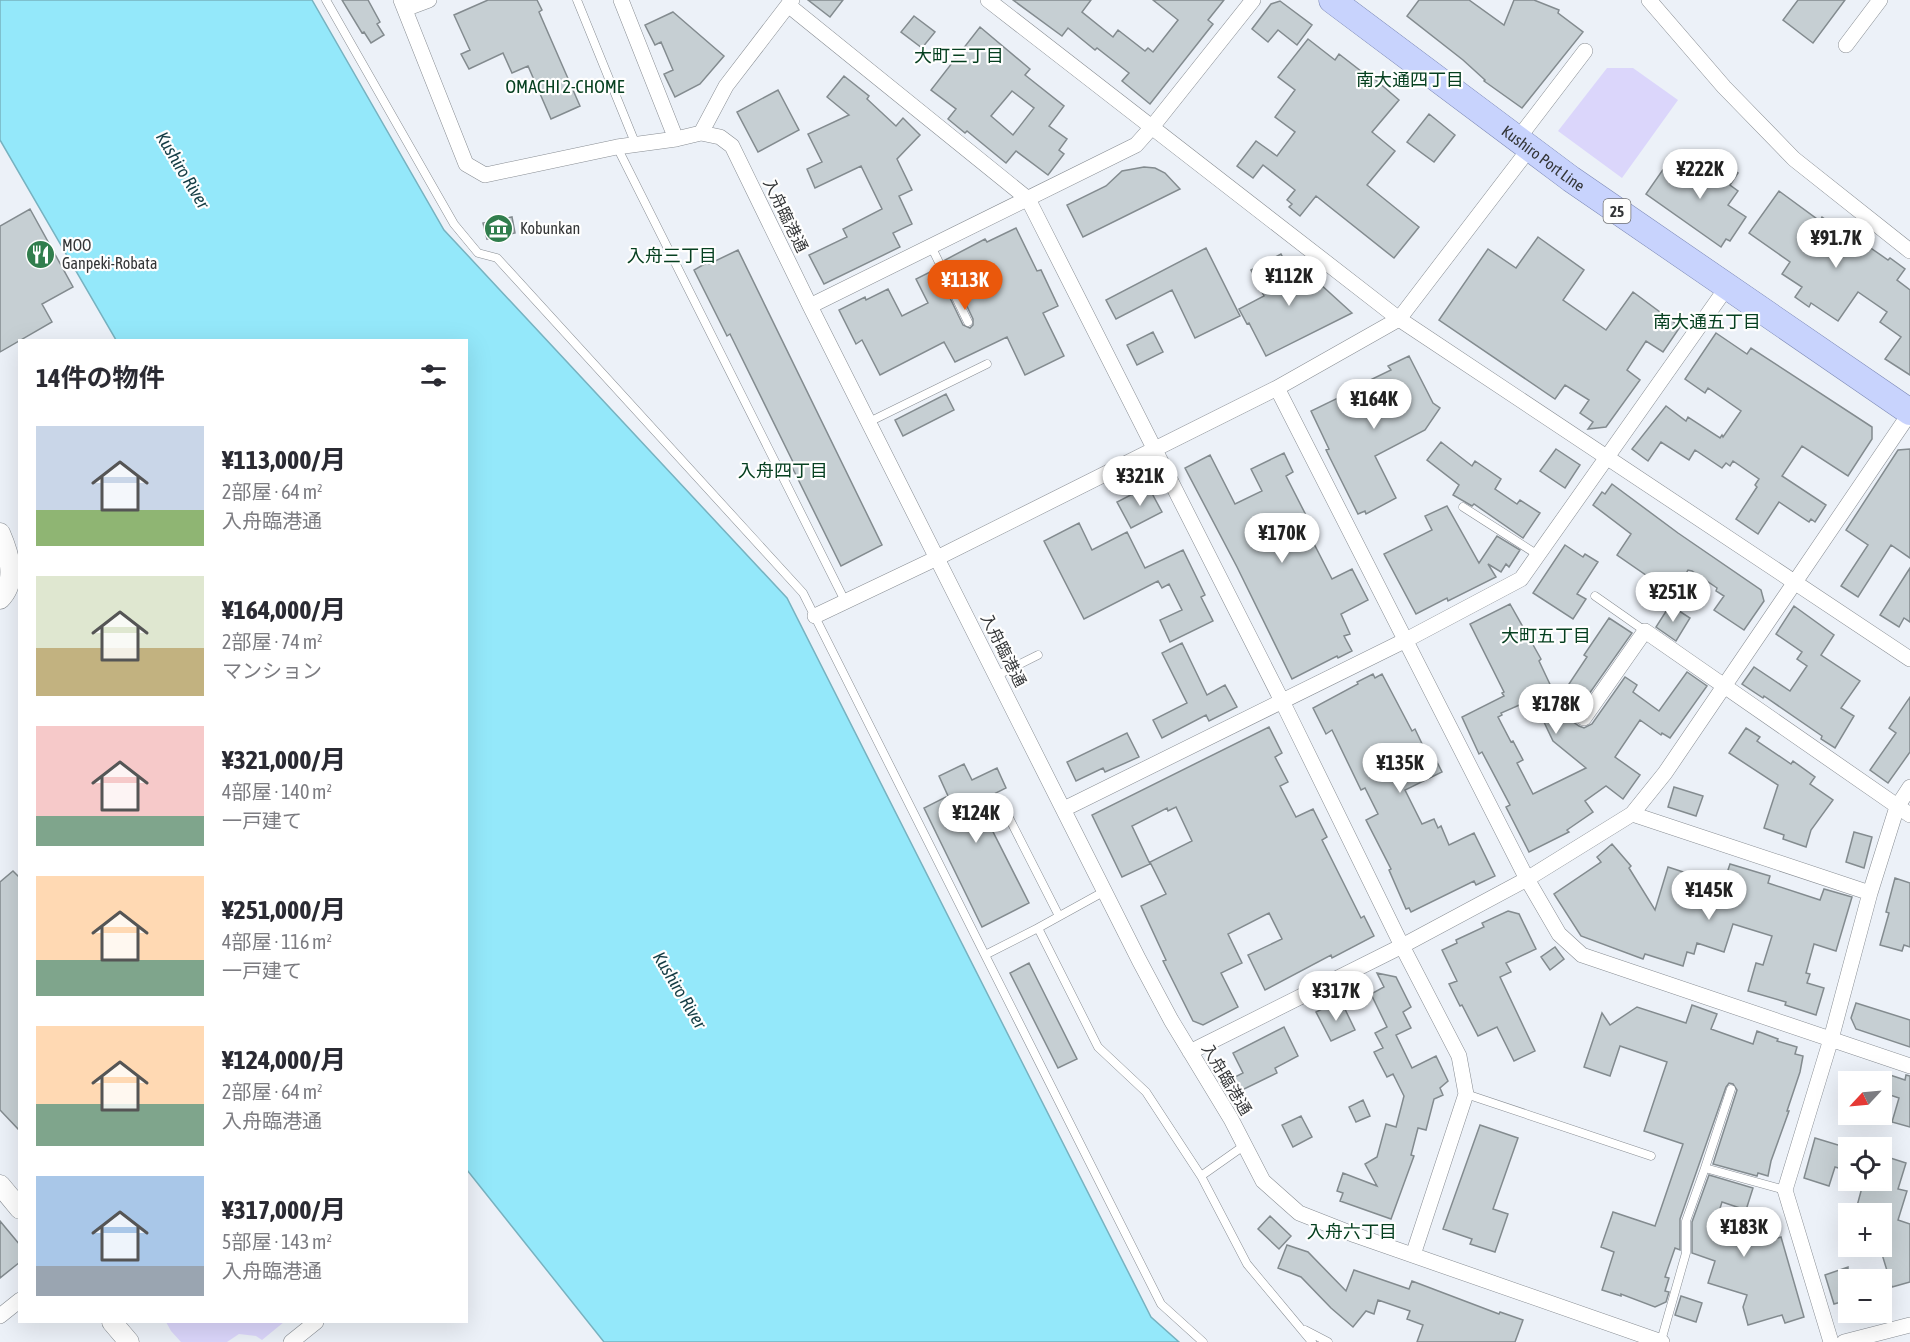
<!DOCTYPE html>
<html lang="ja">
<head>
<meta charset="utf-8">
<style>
	body { margin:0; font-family:"Asap Condensed","Noto Sans JP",sans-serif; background:#f7f7f7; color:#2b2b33; height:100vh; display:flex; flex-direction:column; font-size:22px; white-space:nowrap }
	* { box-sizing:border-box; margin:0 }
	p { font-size:20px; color:#7c7c81 }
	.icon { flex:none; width:33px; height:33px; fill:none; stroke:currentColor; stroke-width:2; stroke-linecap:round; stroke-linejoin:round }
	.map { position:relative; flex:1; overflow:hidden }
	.sheet { position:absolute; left:18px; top:339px; width:450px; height:984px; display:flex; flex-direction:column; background:#fff; border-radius:0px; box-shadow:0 6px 24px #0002 }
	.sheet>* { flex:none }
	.needle { width:39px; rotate:244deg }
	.controls { position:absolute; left:1838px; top:1071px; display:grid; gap:12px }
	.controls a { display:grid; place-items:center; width:54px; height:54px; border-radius:0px; background:#fff; box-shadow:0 6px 24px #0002; font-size:30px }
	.price { position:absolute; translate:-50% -51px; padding:0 14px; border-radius:21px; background:#fff; color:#222; font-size:20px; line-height:39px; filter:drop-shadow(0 2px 3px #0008) }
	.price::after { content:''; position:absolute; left:50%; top:36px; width:18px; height:14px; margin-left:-9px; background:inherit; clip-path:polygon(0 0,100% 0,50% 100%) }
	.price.on { background:#ea580c; color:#fff }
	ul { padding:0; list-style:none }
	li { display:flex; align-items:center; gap:18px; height:150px; padding:0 18px }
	li span { display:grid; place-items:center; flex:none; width:168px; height:120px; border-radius:0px; color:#555 }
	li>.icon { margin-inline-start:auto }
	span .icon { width:72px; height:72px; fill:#fffc; stroke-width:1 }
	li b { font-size:26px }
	h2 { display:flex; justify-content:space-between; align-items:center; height:72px; padding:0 18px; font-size:26px }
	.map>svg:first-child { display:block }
</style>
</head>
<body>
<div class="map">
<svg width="1910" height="1342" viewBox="0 0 1910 1342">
	<rect width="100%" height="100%" fill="#ecf1f8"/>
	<path fill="#dbd6fb" d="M1607,68H1633L1678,100L1622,178L1558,131Z
		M166,1322H284L262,1340L256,1336L239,1334L227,1342H181L171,1331Z"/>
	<path fill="#94e8fa" stroke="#77b2c0" stroke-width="1.5" d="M0,0H312L444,230L787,598L1151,1317L1179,1342H604L467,1170L466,340H116L0,140Z"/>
	<path fill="#c6cfd3" stroke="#838b8f" stroke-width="1.5" fill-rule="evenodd" d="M342,0H368L380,22L377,24L384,35L371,43L364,32L362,33Z
		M488,0H537L542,10L539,12L580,106L551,119L528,66L512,73L503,53L469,69L461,54L470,50L454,15Z
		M808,0H843L830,17Z
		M1013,0H1091L1082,12L1113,37L1118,30L1145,51L1148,48L1153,52L1178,20L1153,0H1224L1208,20L1213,24L1150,104L1122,81L1129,73L1097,48L1095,50L1068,28L1062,36Z
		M1419,0H1469L1504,25L1514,0H1534L1559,10L1558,13L1583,32L1522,108L1484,81L1485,80L1463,60L1407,16Z
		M1798,0H1845L1813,43L1783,20Z
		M1280,1L1312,25L1297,45L1278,30L1268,42L1252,29L1271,4Z
		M673,12L724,56L700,84L675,97L664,74L673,70L661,42L655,45L645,25Z
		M914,16L935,32L922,48L901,32Z
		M980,27L1030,69L1025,75L1064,106L1049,126L1067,139L1059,150L1064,154L1048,175L1016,151L1006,163L967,131L965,133L948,119L956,109L931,90ZM1012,91L1034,108L1013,135L991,116Z
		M1308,39L1335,60L1339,54L1370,78L1371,76L1399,100L1372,132L1395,151L1367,185L1419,227L1394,258L1316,196L1300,216L1289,207L1292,204L1287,200L1295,190L1263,165L1253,178L1237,166L1256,141L1277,156L1295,132L1275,117L1295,90L1278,77Z
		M844,76L869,96L867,99L896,126L903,118L920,135L897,159L912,190L899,196L912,224L893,233L900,247L824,284L809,255L847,237L843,229L882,209L861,166L815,188L807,169L822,162L808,134L849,115L827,97Z
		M778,90L799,130L758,152L737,112Z
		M1429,114L1455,135L1434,162L1407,142Z
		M1671,158L1707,183L1722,162L1738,173L1730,185L1738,191L1728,205L1746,217L1730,241L1726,239L1721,247L1646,194Z
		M1144,167L1155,168L1165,173L1180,189L1083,237L1067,205L1106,186L1122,171Z
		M1779,191L1820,221L1822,217L1861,244L1862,242L1888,260L1890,258L1905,269L1897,280L1910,290V375L1885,359L1901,337L1880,322L1887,312L1858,292L1838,321L1811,303L1809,307L1795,297L1802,287L1782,274L1790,262L1749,233Z
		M30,209L73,287L42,304L52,322L0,352V226Z
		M512,217L515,233L487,239L483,223Z
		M1016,228L1037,271L1041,270L1058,306L1043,313L1064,356L1025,375L1007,337L955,362L944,342L880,375L862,340L856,344L839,310L865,297L866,300L888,289L902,316L928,303L916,279L936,269L963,325L970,328L973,325V319L945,260L985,239L987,242Z
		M1538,237L1584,270L1563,300L1606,330L1633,292L1680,327L1663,352L1646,341L1627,370L1640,380L1606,427L1588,429L1593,422L1580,413L1589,400L1565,385L1555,399L1439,320L1488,249L1516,268Z
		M1206,248L1240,316L1195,338L1172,290L1116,319L1106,300Z
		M738,250L882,545L841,566L791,465L794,464L730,334L727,336L694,270L708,262L709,264Z
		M1281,254L1295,281L1309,274L1352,313L1266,356L1249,323L1247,324L1239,309L1264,296L1251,270Z
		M1153,332L1163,352L1137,365L1127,345Z
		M1716,333L1747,354L1751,348L1872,427V439L1848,476L1802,446L1782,476L1826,505L1815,522L1811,519L1809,522L1779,502L1758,534L1736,519L1757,487L1755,485L1759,479L1733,461L1730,466L1726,463L1722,468L1695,450L1689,460L1661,442L1648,461L1632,449L1666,406L1686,421L1688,417L1720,438L1722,435L1723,437L1741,411L1708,388L1705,393L1685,379Z
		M1409,356L1433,403L1440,408L1425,430L1375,456L1396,498L1366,514L1365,511L1358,514L1326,450L1329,449L1311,411L1369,383L1368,381L1391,370L1388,366Z
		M946,394L954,410L903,436L895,420Z
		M1441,442L1472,466L1475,461L1501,479L1495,489L1517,504L1520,500L1540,513L1523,538L1474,504L1472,506L1453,495L1459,485L1427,460Z
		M1556,449L1580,465L1565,488L1540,471Z
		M1910,449V558L1891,545L1858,597L1841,586L1868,545L1846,530L1898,450Z
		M1284,453L1293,472L1286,476L1312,527L1307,530L1332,579L1352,569L1368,600L1341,614L1350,634L1344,636L1352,651L1338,658L1337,656L1292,679L1237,567L1185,468L1210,455L1235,504L1262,491L1251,469Z
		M1612,484L1678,533L1761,590L1764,601L1744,630L1714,610L1724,596L1716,591L1717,588L1692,571L1688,570L1670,600L1646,585L1650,578L1617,555L1631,534L1593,505L1602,492L1605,494Z
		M1148,486L1162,512L1131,528L1117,502Z
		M1447,506L1479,563L1497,536L1520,550L1509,567L1506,564L1501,572L1488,564L1496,577L1448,601L1447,598L1416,614L1384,554L1432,530L1425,516Z
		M1079,523L1092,550L1127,532L1145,568L1183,550L1205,595L1201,597L1213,621L1170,642L1160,620L1182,610L1169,584L1162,588L1158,581L1084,619L1044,541Z
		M1565,545L1583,557L1585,554L1598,562L1577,594L1586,599L1573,619L1533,593Z
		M1910,568V622L1904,618L1899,627L1880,615Z
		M1510,604L1541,659L1539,661L1555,695L1551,701L1552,707L1579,726L1584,728L1592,724L1625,677L1637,685L1633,692L1659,711L1687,672L1707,686L1670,738L1662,733L1661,735L1640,720L1615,757L1640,775L1623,799L1606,786L1585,801L1593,812L1567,830L1569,832L1529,852L1506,807L1510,805L1482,752L1479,754L1462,717L1504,696L1502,693L1504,692L1470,624ZM1533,699L1553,741L1586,768L1533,794L1517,763L1523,760L1513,741L1511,742L1498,717L1502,715L1501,713Z
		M1670,605L1690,618L1676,641L1656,627Z
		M1794,606L1834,635L1821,655L1860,681L1841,708L1854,716L1835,748L1821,739L1822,736L1764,696L1763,698L1742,684L1754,667L1790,691L1807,666L1797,659L1802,652L1776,634Z
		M1609,618L1632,633L1582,704L1563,693L1587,657L1584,655Z
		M1182,643L1207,695L1225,685L1237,707L1209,721L1206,715L1162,738L1153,720L1187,703L1162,653Z
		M1373,674L1375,678L1382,674L1412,731L1415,729L1426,752L1431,750L1442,772L1405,790L1422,824L1434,819L1438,828L1441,826L1449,845L1474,833L1495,876L1476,885L1474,881L1411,912L1409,908L1406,909L1389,870L1391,869L1366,820L1378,814L1365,788L1361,790L1332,730L1326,734L1313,708L1358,684L1357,682Z
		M1910,697V752L1888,783L1870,770L1896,733L1889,728Z
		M1269,727L1282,753L1275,757L1288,782L1280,786L1296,817L1313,809L1327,837L1322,840L1361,918L1364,916L1374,936L1332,958L1331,955L1265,990L1248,955L1282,939L1269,913L1228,934L1242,963L1221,973L1238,1007L1203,1025L1193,1021L1163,961L1166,960L1141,906L1166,894L1150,862L1192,841L1176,807L1168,811L1167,808L1132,826L1150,864L1122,877L1092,815Z
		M1746,728L1760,737L1757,741L1791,764L1793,761L1815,777L1810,784L1833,800L1811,830L1806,847L1783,839L1784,835L1764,828L1778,785L1729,753Z
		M1127,733L1139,757L1105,772L1103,768L1076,781L1067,762Z
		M964,764L972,780L997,768L1006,788L978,802L1029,903L982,927L924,808L948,796L939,776Z
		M1674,787L1703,796L1696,816L1668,807Z
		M1854,832L1872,837L1864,868L1846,862Z
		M1612,844L1631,866L1629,868L1655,910L1668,867L1723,885L1730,864L1770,876L1768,883L1820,900L1824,889L1852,897L1836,951L1814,944L1806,973L1810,974L1807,983L1824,988L1816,1015L1785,1005L1786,1002L1748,991L1756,963L1763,965L1772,936L1733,924L1724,952L1697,943L1694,954L1687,952L1683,966L1645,954L1643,959L1581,936L1554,894L1601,862L1597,857Z
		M13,871L20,878V1131L0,1110V882Z
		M1895,878L1910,883V947L1904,945L1902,951L1880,945L1889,913L1886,912Z
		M1508,911L1519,914L1536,949L1506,963L1511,972L1500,977L1535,1051L1514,1061L1497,1027L1478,1036L1462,1005L1460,1006L1449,984L1457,981L1442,950L1457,943L1456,940L1484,927L1482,923Z
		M1555,947L1564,959L1550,970L1541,957Z
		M1029,963L1077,1059L1058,1068L1010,973Z
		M1377,973L1396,977L1411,1007L1403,1012L1411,1028L1396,1035L1412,1068L1436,1056L1448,1081L1440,1088L1443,1095L1434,1099L1426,1130L1418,1128L1411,1155L1414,1156L1391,1219L1340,1201L1343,1193L1337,1191L1343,1173L1377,1186L1365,1164L1377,1157L1386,1124L1396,1127L1404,1096L1393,1074L1387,1077L1374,1052L1383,1048L1375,1033L1387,1027L1371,994L1384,987Z
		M1856,1003L1910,1020V1047L1856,1029L1851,1018Z
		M1332,1004L1335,1009L1343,1005L1355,1030L1331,1041L1316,1012Z
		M1692,1005L1717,1014L1711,1029L1753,1044L1757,1031L1778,1039L1777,1041L1797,1047L1795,1054L1803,1056L1800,1072L1787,1111H1789L1771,1161L1768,1176L1758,1173L1757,1176L1713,1164L1737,1090L1733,1084L1729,1083L1726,1087L1680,1219V1250L1675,1248L1665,1277L1669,1278L1665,1291L1669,1292L1666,1302L1655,1307L1621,1294V1296L1602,1290L1614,1252L1601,1247L1613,1212L1655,1226L1683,1144L1644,1131L1667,1062L1620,1046L1610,1076L1584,1067L1602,1013L1610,1025L1637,1007L1686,1023Z
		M1284,1027L1298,1056L1275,1068L1277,1073L1240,1091L1233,1078L1243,1073L1233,1053Z
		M1881,1072L1905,1080L1906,1075L1910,1076V1127L1892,1122L1899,1098L1881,1092Z
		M1363,1100L1370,1116L1356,1122L1349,1107Z
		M1301,1116L1312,1137L1293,1147L1282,1125Z
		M1480,1125L1518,1138L1493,1209L1508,1214L1495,1252L1470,1244L1472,1239L1443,1229Z
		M1815,1138L1848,1148V1171L1835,1167L1829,1186L1804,1178Z
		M1881,1155L1906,1163L1898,1189L1907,1191L1898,1220L1910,1224V1282L1892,1287L1881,1251V1213L1857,1206L1864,1180H1881Z
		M1709,1175L1753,1188L1746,1210L1722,1202L1713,1231L1755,1245L1781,1237L1804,1317L1785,1323L1782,1315L1748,1325L1743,1307L1747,1295L1708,1283L1715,1261L1692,1253V1222Z
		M1270,1216L1291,1236L1279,1249L1258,1229Z
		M0,1221L20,1245V1262L0,1278Z
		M1287,1245L1308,1252L1346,1291L1354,1270L1409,1289L1412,1281L1499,1314L1500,1312L1523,1320L1515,1342H1417L1423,1325L1407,1319L1410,1311L1378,1300L1374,1314L1366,1311L1353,1327L1331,1308L1301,1277L1278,1268Z
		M1848,1267V1300L1834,1304L1825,1275Z
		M1681,1296L1702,1303L1696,1322L1675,1315Z"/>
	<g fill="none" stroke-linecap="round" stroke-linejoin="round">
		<defs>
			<path id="service" d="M326,0L454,224L478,253L497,258L803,593L985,955L1038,928
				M577,0L636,145
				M617,147L845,601
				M931,246L968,322
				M869,422L987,364
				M1463,507L1538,555
				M1595,596L1645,631
				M996,676L1038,655
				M1005,810L1059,916
				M1105,891L1038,928L1098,1047L1146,1092L1201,1176
				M985,955L1161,1304L1203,1342
				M1466,1094L1651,1156
				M1245,1145L1201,1176L1247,1264L1312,1342
				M1705,1168L1731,1089
				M1305,1330L1328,1342
				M1661,1341L1686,1253V1221L1705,1168L1785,1190"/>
			<path id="minor" d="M401,0L466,164L485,175L617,147L676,139L701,133L720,137L732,146L810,306L1139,960L1171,1020L1231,1119L1263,1181L1299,1213L1355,1235L1662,1342
				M621,0L676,139
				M988,0L1399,319L1910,659
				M1649,0L1724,87L1794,159L1910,251
				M788,5L1028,199L1282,701L1402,946L1459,1056L1466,1094L1413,1255
				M405,9L429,0
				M1846,45L1880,0
				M701,133L726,86L792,0
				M1517,140L1585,51
				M810,306L1136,145L1152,127L1253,0
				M1277,388L1527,879L1559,934L1582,955L1910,1066
				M815,616L937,558L1277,388L1399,319L1529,149
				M1561,702L1584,718L1645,631L1910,815
				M1064,809L1406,640L1521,579L1727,287
				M1632,814L1870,893
				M1190,1052L1402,946L1527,879L1632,814L1665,773L1910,413
				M0,1316L20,1300
				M291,1342L316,1322
				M1831,1342L1785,1190L1831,1039L1870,893L1897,807L1910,787
				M1844,1342L1910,1325"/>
			<path id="tertiary" d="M0,533C9,554 18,581 0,599
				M0,1185L20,1209
				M112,1322L129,1342"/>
			<g id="primary">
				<path id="s1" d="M1332,0L1571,179L1910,412"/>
			</g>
		</defs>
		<use href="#service" stroke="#888d93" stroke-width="9"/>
		<use href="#minor" stroke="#888d93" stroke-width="16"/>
		<use href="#tertiary" stroke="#888d93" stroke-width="21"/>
		<use href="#primary" stroke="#7c89b6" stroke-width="27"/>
		<use href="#service" stroke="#fff" stroke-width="8"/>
		<use href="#minor" stroke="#fff" stroke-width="15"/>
		<use href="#tertiary" stroke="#fff" stroke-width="20"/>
		<use href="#primary" stroke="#c8d3fd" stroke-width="26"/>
	</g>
	<defs>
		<symbol id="museum-disc" viewBox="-11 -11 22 22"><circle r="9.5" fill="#317e4d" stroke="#fefefe"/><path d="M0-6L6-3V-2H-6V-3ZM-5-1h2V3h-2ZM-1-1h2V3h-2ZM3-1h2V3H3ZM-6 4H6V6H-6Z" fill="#fff"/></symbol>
		<symbol id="restaurant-disc" viewBox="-11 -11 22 22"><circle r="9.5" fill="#317e4d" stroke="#fefefe"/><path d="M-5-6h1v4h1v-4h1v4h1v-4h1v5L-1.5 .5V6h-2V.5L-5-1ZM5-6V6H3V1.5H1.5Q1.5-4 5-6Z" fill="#fff"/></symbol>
	</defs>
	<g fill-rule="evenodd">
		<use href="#museum-disc" x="482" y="212" width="33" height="33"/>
		<use href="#restaurant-disc" x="24" y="238" width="33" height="33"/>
	</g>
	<g text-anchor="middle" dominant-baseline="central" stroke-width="4.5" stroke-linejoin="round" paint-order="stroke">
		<rect fill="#fefefe" stroke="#707173" stroke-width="1.5" x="1603.5" y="199" width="27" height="24" rx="4.5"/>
		<g font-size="15" font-weight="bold" fill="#333537">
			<text x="1617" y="211">25</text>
		</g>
		<g font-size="16" fill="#333537" stroke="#fefefe">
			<text stroke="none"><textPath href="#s1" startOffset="264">Kushiro Port Line</textPath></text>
			<text transform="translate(786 215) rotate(64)">入舟臨港通</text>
			<text transform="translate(1004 650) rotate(63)">入舟臨港通</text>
			<text transform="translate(1227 1079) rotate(59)">入舟臨港通</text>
		</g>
		<g font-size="16" fill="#333537" stroke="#fefefe" text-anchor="start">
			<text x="520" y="228">Kobunkan</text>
			<text x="62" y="245">MOO<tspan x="62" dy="18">Ganpeki-Robata</tspan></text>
		</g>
		<g font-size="18" fill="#064020" stroke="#fefefe">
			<text x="959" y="55">大町三丁目</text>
			<text x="1410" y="79">南大通四丁目</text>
			<text x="565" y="86">OMACHI 2-CHOME</text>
			<text x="672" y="255">入舟三丁目</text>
			<text x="1707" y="321">南大通五丁目</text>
			<text x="783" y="470">入舟四丁目</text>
			<text x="1546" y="635">大町五丁目</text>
			<text x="1352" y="1231">入舟六丁目</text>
		</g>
		<g font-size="18" font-style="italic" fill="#163e46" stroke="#fefefe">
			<text transform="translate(183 170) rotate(59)">Kushiro River</text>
			<text transform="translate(680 990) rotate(59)">Kushiro River</text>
		</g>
	</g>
</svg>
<div class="controls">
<a><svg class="needle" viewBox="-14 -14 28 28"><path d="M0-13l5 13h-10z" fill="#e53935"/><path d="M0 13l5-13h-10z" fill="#7c7c81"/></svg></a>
<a><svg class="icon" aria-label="locate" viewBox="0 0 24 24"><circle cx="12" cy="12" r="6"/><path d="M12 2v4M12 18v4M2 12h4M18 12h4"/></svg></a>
<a>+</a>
<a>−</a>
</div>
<b class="price" style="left:1700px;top:200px">¥222K</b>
<b class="price" style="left:1836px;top:269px">¥91.7K</b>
<b class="price" style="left:1289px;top:307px">¥112K</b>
<b class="price on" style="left:965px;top:311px">¥113K</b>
<b class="price" style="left:1374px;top:430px">¥164K</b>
<b class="price" style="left:1140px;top:507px">¥321K</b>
<b class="price" style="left:1282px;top:564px">¥170K</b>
<b class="price" style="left:1673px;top:623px">¥251K</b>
<b class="price" style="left:1556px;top:735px">¥178K</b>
<b class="price" style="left:1400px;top:794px">¥135K</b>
<b class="price" style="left:976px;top:844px">¥124K</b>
<b class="price" style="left:1709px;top:921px">¥145K</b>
<b class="price" style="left:1336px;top:1022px">¥317K</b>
<b class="price" style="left:1744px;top:1258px">¥183K</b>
<section class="sheet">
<h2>14件の物件<svg class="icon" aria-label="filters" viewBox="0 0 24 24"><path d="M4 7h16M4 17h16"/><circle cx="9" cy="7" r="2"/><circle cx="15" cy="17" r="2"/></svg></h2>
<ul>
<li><span style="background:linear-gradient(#c9d6e8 70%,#8fb573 0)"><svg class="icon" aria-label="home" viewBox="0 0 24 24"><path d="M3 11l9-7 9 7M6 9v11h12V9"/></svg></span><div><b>¥113,000/月</b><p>2部屋 · 64 m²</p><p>入舟臨港通</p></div></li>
<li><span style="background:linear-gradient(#dfe7d0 60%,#c2b280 0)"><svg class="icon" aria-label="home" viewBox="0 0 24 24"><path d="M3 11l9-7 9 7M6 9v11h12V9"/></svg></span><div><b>¥164,000/月</b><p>2部屋 · 74 m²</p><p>マンション</p></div></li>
<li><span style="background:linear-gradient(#f6c9c9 75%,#7fa58c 0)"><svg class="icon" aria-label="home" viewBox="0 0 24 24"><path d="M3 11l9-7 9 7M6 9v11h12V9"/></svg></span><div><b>¥321,000/月</b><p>4部屋 · 140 m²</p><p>一戸建て</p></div></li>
<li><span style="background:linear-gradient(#ffd9b3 70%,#7fa58c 0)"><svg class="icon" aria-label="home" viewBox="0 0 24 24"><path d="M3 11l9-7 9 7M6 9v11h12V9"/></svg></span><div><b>¥251,000/月</b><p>4部屋 · 116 m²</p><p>一戸建て</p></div></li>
<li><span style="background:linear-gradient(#ffd9b3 65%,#7fa58c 0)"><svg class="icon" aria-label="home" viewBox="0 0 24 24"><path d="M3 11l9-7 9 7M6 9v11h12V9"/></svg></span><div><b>¥124,000/月</b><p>2部屋 · 64 m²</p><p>入舟臨港通</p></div></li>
<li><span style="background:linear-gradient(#a9c7e8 75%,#9aa5b1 0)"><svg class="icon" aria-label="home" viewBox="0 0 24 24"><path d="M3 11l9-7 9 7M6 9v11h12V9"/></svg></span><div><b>¥317,000/月</b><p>5部屋 · 143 m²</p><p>入舟臨港通</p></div></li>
</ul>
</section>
</div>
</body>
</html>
